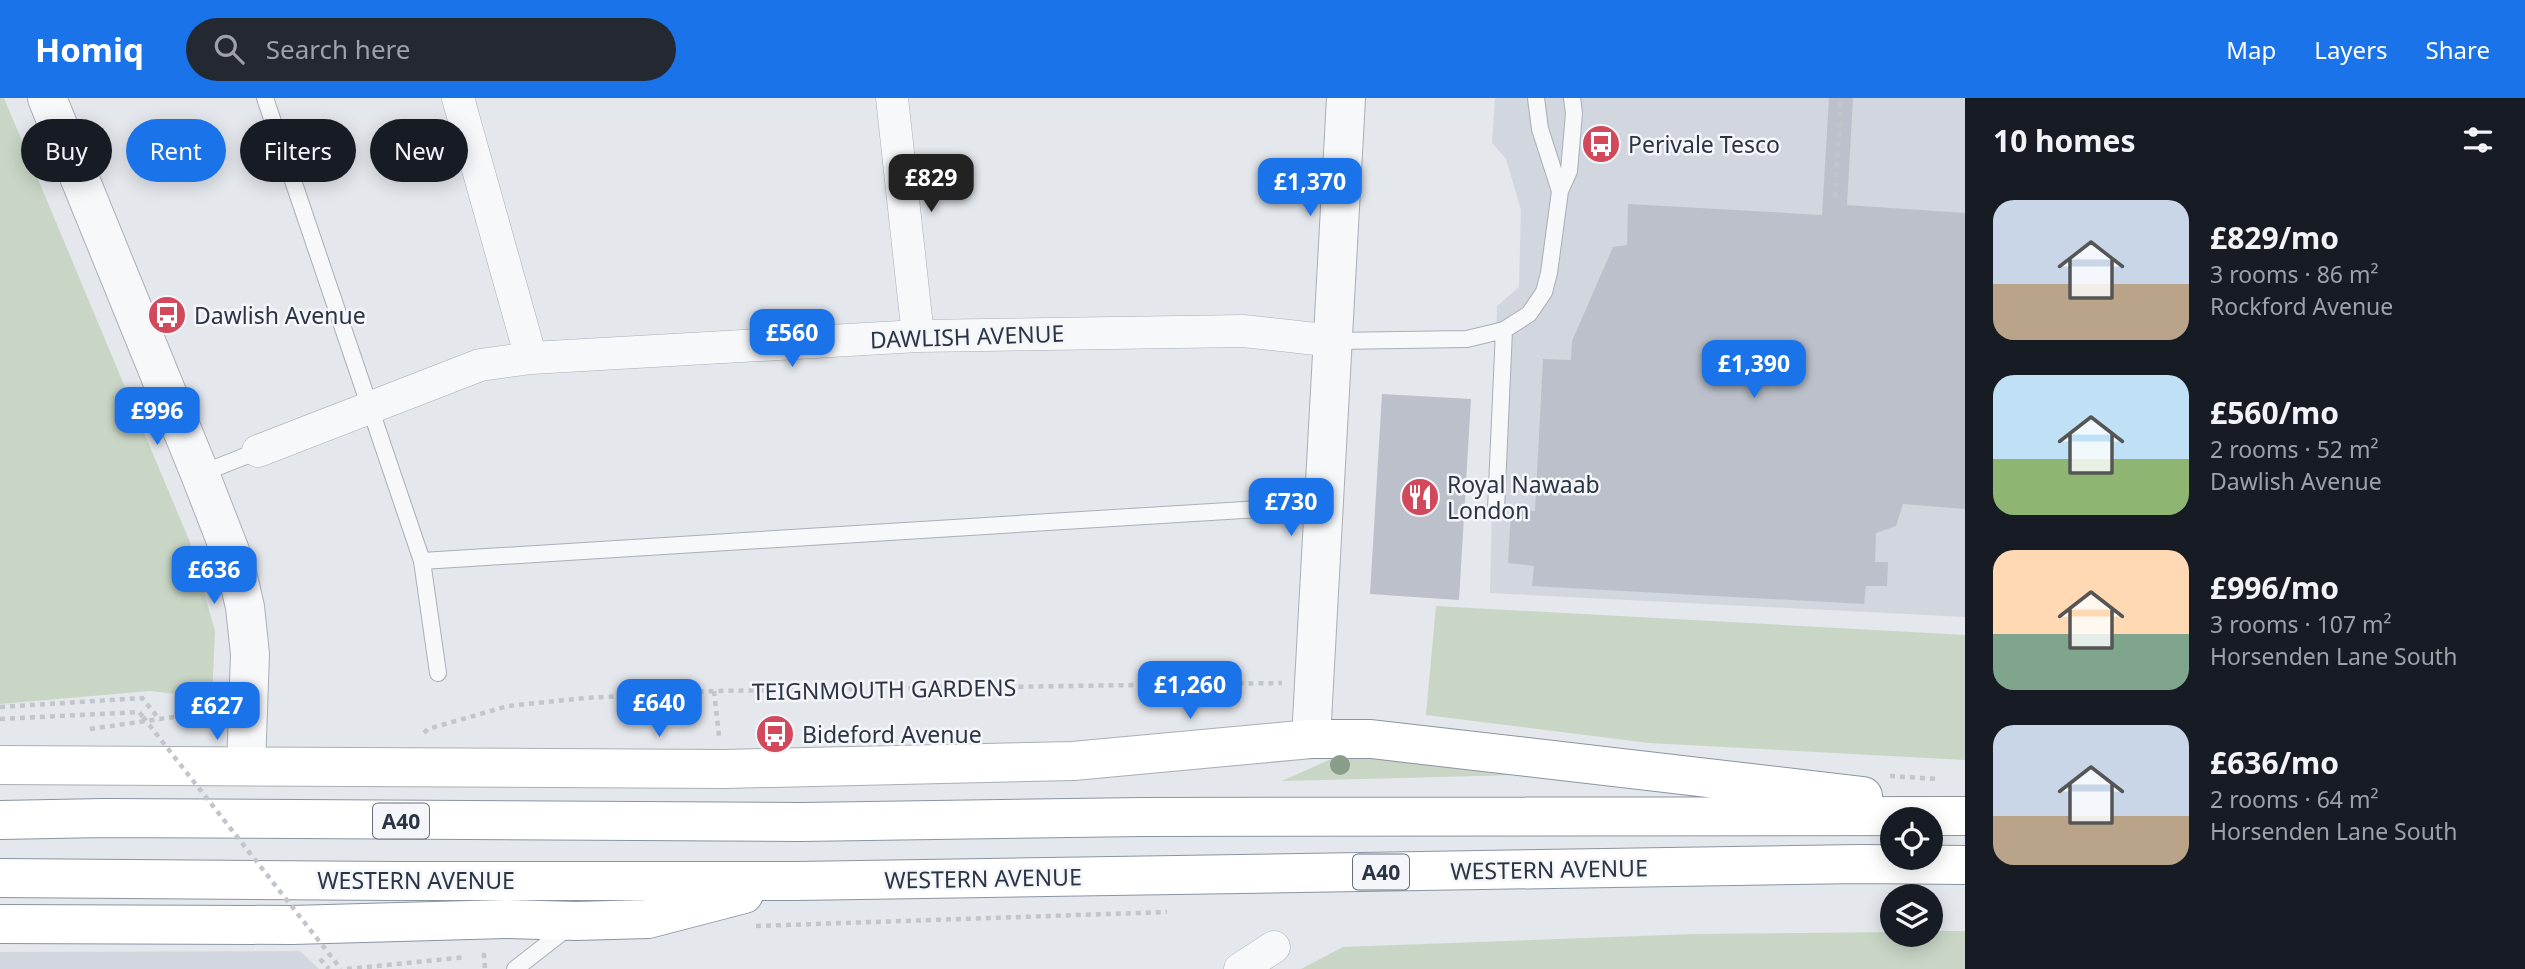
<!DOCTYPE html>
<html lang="en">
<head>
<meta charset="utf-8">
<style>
	body { margin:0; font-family:"Noto Sans",sans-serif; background:#242831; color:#f1f3f6; height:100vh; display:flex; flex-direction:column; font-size:26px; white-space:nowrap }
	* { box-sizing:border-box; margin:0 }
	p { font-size:23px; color:#9ea1a6 }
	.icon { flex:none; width:38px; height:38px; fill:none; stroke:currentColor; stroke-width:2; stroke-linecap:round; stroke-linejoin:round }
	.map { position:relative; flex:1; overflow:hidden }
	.drawer { display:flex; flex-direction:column; background:#171b24; width:560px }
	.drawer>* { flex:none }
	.guide { position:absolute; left:21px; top:21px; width:665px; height:63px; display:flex; gap:14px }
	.buttons { position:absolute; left:1880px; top:709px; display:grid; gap:14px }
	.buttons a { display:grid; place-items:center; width:63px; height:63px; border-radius:50%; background:#171b24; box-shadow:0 4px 18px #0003; font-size:35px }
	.price { position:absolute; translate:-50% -60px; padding:0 16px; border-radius:14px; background:#1a73e8; color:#fff; font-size:23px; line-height:46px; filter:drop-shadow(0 2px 4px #0008) }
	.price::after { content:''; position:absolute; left:50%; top:42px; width:21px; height:16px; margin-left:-10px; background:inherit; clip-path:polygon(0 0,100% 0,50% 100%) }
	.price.active { background:#222; color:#fff }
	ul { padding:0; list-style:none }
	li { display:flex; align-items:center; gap:21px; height:175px; padding:0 28px }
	li span { display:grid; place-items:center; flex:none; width:196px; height:140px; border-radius:21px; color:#555 }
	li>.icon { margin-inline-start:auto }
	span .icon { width:84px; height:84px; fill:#fffc; stroke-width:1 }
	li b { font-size:30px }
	h2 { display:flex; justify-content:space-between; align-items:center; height:84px; padding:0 28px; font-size:30px }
	.tag { padding:0 24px; border-radius:32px; background:#171b24; box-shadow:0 4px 18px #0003; font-size:24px; line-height:63px }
	.tag.active { background:#1a73e8; color:#fff }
	header { display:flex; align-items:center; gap:42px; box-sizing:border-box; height:98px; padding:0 35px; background:#1a73e8; color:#fff }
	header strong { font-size:33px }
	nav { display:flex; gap:38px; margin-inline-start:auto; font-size:24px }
	.search { width:490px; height:63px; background:#242831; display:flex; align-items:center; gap:18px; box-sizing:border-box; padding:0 24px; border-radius:38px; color:#9ea1a6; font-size:26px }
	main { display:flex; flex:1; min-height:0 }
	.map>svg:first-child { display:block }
</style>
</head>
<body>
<header>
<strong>Homiq</strong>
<div class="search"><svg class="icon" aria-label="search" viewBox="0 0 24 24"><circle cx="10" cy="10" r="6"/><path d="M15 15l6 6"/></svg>Search here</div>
<nav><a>Map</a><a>Layers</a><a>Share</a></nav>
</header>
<main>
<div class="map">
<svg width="1965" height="871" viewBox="0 0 1965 871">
	<rect width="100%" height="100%" fill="#e4e7ec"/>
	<path fill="#d2d6de" d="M1495,0H1965V519L1490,495L1497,208L1519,189L1521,112L1506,61L1492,45Z
		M300,853L319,871H0V854Z"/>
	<path fill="#c9d6c5" d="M0,0H4L189,442L215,533L212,600L150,593L0,606Z
		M1436,508L1965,537V662L1649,645L1426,617Z
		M1349,653L1518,677L1282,683Z
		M1930,833H1965V871H1301L1343,849L1694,836L1892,834V836H1930Z"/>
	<path fill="#bbc0ca" d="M1829,0H1853L1847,107L1965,115V411L1903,406L1896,428L1876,435L1875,464H1888L1887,488H1866L1864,506L1532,488L1534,468L1508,465L1511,411L1535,413L1543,261L1571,262L1572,243L1613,149L1627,147L1628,106L1822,117Z
		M1382,296L1471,301L1459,502L1370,496Z"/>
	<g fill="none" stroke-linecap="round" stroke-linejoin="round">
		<defs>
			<path id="service" d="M265,0L422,463L1323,407
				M1536,0L1540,31L1560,93
				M1334,243L1467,241L1504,232L1529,216L1544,194L1549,175L1560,93L1569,73L1574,15L1572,0
				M200,376L258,353
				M1496,411L1504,232
				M422,463L438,575
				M515,871L569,829"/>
			<path id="minor" d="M458,0L531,260
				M892,0L918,238
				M258,353L480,267L531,260L918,238L1243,233L1334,243
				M1240,871L1274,849"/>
			<path id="tertiary" d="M47,0L200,376L235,466L245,509L250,556L246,668
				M1311,641L1346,0"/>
			<path id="secondary" d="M0,667L724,671L1073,663L1311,641"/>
			<path id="trunk" d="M1311,641H1371L1863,698
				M0,722L104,720L801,724L1142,719L1965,718
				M0,780L395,783H797L1860,766L1965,767
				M0,826L292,827L506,821L576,823L648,821L744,796"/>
		</defs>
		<use href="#service" stroke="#a9aeb7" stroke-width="18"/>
		<use href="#minor" stroke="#a9aeb7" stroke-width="33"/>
		<use href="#tertiary" stroke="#a9aeb7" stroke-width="40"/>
		<use href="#secondary" stroke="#a9aeb7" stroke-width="40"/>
		<use href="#trunk" stroke="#8b94a3" stroke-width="40"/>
		<path stroke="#c2c5cb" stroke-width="4.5" stroke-dasharray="5 5" stroke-linecap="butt" d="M1835,99L1841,0
			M714,593L719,638
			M0,609L142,600L160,622
			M0,621L139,614L143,619
			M90,631L202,615L213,605
			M424,635L428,631L508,608L585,600L714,593L1282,585
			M1890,678L1937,681
			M756,828L1167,814
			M482,857H484L485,871
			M320,861L329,871
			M347,871L466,859"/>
		<use href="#service" stroke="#f7f8fa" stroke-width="16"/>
		<use href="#minor" stroke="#f7f8fa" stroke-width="32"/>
		<use href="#tertiary" stroke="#f7f8fa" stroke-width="38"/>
		<use href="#secondary" stroke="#fff" stroke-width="38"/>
		<use href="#trunk" stroke="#fff" stroke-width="38"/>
		<path stroke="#c2c5cb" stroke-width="4.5" stroke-dasharray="5 5" stroke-linecap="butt" d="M143,619L341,871"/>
	</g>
	<circle fill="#899d89" cx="1340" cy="667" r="10"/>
	<defs>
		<symbol id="bus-disc" viewBox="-11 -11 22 22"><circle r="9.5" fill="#d1495b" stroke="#f4f6f9"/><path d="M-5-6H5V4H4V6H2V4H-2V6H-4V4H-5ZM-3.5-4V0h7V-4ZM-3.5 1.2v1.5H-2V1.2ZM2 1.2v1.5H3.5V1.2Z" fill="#fff"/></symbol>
		<symbol id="restaurant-disc" viewBox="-11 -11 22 22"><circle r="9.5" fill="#d1495b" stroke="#f4f6f9"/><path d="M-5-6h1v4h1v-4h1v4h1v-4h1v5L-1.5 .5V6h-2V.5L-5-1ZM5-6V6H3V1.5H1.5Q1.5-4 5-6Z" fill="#fff"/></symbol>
	</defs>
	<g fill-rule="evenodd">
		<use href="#bus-disc" x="1579" y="24" width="44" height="44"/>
		<use href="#bus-disc" x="145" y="195" width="44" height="44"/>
		<use href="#restaurant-disc" x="1398" y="377" width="44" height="44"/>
		<use href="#bus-disc" x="753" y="614" width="44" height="44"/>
	</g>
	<g text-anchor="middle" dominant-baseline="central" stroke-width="5" stroke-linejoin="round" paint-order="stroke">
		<g fill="#f4f6f9" stroke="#676e7b" stroke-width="2">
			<rect x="373" y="705.5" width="56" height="35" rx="5"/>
			<rect x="1353" y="756.5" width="56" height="35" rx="5"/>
		</g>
		<g font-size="21" font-weight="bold" fill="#2b3445">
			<text x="401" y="723">A40</text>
			<text x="1381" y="774">A40</text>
		</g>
		<g font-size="23" fill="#2b3445" stroke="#f4f6f9" text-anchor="start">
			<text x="1628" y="46">Perivale Tesco</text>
			<text x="194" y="217">Dawlish Avenue</text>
			<text x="1447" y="386">Royal Nawaab<tspan x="1447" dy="26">London</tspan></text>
			<text x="802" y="636">Bideford Avenue</text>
		</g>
		<g font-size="23" fill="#2b3445" stroke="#f4f6f9">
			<text transform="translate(967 238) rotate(-2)">DAWLISH AVENUE</text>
			<text transform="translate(884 591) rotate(-1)">TEIGNMOUTH GARDENS</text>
			<text transform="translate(1549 771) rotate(-1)">WESTERN AVENUE</text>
			<text transform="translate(983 780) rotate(-1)">WESTERN AVENUE</text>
			<text x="416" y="782">WESTERN AVENUE</text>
		</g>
	</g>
</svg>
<div class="buttons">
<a><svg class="icon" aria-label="locate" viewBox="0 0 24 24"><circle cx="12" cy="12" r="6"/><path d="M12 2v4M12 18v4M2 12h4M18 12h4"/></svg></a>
<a><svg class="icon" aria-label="layers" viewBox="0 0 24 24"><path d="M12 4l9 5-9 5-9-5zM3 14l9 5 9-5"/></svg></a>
</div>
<b class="price active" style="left:931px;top:116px">£829</b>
<b class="price" style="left:1310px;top:120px">£1,370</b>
<b class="price" style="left:792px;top:271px">£560</b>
<b class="price" style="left:1754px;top:302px">£1,390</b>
<b class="price" style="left:157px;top:349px">£996</b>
<b class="price" style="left:1291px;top:440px">£730</b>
<b class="price" style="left:214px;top:508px">£636</b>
<b class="price" style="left:1190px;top:623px">£1,260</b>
<b class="price" style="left:659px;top:641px">£640</b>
<b class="price" style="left:217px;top:644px">£627</b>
<div class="guide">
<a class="tag">Buy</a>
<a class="tag active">Rent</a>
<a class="tag">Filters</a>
<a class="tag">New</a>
</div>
</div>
<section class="drawer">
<h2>10 homes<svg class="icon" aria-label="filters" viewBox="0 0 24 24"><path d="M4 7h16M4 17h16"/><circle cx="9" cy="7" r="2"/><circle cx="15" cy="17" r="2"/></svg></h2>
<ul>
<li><span style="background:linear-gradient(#c9d6e8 60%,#b9a48a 0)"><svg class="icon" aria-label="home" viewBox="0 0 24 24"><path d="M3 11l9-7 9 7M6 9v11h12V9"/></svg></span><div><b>£829/mo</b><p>3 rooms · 86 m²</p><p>Rockford Avenue</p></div></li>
<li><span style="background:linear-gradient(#bfe0f5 60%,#8fb573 0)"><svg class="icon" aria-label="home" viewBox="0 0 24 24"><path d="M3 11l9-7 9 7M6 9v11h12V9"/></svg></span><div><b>£560/mo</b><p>2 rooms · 52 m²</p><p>Dawlish Avenue</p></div></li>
<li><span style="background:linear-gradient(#ffd9b3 60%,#7fa58c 0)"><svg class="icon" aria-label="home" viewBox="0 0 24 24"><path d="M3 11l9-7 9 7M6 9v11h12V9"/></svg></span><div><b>£996/mo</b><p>3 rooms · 107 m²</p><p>Horsenden Lane South</p></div></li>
<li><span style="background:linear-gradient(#c9d6e8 65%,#b9a48a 0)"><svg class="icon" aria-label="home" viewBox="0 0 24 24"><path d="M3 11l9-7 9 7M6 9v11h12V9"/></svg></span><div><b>£636/mo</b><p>2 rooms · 64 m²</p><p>Horsenden Lane South</p></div></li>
</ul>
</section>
</main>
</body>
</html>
